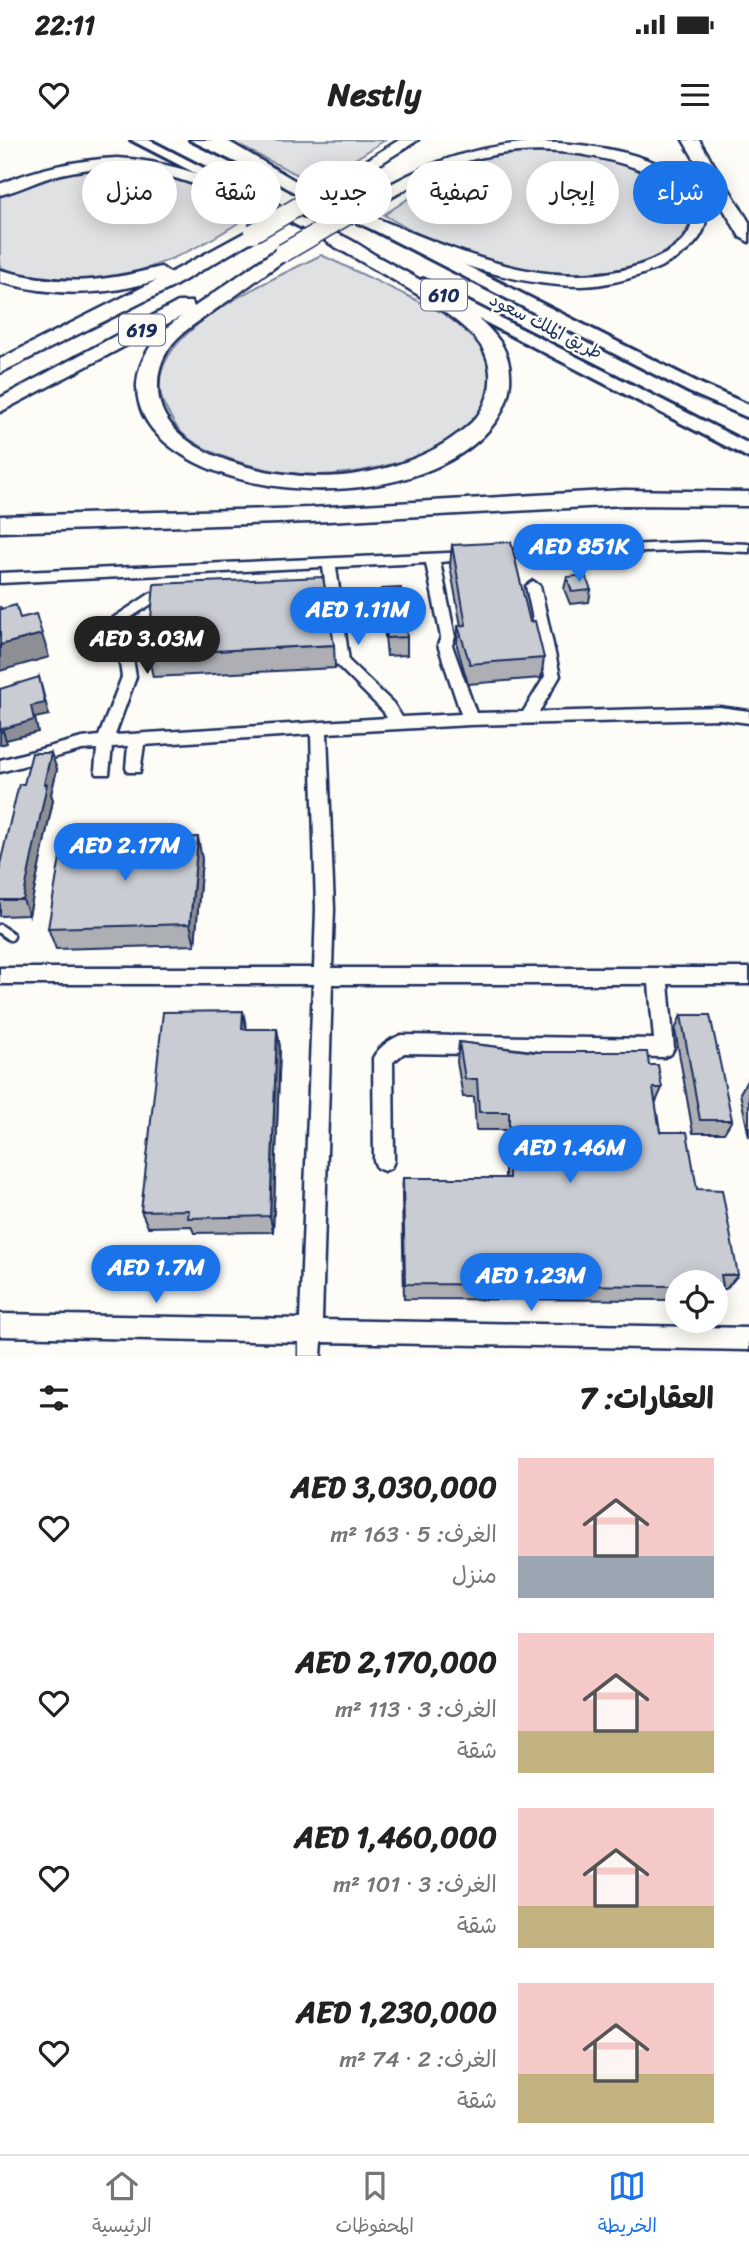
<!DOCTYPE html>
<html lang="ar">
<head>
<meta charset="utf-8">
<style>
	body { margin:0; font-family:Sriracha,"Playpen Sans Arabic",sans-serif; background:#f2f2f2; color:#222; direction:rtl; height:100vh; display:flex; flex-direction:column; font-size:26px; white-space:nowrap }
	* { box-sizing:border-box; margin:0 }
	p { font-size:23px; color:#767676 }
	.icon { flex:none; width:38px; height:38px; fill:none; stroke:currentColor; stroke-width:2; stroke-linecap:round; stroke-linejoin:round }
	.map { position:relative; height:1216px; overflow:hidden; direction:ltr }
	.panel { display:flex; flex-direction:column; background:#fff; flex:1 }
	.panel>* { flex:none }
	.banner { position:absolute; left:21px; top:21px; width:707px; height:63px; direction:rtl; display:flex; gap:14px }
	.controls { position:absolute; left:665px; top:1130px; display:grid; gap:14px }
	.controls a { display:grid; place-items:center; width:63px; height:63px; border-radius:50%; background:#fff; box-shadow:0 4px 18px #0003; font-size:35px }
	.price { position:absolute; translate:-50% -60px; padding:0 16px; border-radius:24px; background:#1a73e8; color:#fff; font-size:23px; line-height:46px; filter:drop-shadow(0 2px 4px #0008) }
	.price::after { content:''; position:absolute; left:50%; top:42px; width:21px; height:16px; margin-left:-10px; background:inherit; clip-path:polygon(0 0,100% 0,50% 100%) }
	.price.on { background:#222; color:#fff }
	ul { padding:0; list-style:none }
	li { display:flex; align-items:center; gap:21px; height:175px; padding:0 35px }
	li span { display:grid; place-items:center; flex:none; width:196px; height:140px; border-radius:0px; color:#555 }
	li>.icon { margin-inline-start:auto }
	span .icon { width:84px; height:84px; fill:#fffc; stroke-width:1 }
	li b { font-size:30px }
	h2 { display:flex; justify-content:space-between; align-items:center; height:84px; padding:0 35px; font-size:30px }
	.tag { padding:0 24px; border-radius:32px; background:#fff; box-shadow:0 4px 18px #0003; font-size:24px; line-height:63px }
	.tag.on { background:#1a73e8; color:#fff }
	.status { display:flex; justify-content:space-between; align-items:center; height:49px; padding:0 35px; background:#fff; direction:ltr }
	.status svg { height:19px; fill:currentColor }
	header { display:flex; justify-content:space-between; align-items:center; height:91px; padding:0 35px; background:#fff; font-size:32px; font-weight:800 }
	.menu { display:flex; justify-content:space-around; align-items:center; height:98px; border-top:2px solid #e0e0e0; background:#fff; font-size:19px; color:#767676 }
	.menu a { display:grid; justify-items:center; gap:4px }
	.menu .on { color:#1a73e8 }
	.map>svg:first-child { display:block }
</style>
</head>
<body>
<div class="status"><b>22:11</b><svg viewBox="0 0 49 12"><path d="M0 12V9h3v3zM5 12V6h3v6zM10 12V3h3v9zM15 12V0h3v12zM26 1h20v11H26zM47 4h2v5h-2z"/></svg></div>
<header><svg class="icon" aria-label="menu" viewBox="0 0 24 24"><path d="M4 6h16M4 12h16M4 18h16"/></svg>Nestly<svg class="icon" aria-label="heart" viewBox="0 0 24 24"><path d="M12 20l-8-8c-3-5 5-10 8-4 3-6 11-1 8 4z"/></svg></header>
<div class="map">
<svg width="749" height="1216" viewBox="0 0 749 1216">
	<rect width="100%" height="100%" fill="#fdfcf7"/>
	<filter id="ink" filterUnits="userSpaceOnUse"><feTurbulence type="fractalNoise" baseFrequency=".0143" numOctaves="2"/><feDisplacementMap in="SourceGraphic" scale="14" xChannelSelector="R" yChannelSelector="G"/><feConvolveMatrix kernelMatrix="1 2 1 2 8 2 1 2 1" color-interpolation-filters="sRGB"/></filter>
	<g filter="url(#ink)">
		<path fill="#e0e1e3" stroke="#7e88a0" stroke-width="2" d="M228,0H385L316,44Z
			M532,8C575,13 657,17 683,56C687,61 689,69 692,75C689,83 687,94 681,99C635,146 533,136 476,118C443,108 413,92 384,75L464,21L491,13Z
			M119,28L184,39L255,72C183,121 87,166 0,127V56C37,34 77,29 119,28Z
			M321,115C352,129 382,144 412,158C432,168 455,177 471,193C483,204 488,220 489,235C494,308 375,334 319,335C278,335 217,321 184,295C178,291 173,281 169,274C121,199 272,141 321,115Z"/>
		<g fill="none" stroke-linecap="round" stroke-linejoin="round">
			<defs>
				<path id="service" d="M0,789L10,796"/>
				<path id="minor" d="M701,402L749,404V412L701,410L495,418L488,414L495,410Z
					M470,412L475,413L477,416L475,419L440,422L455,497L452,505L476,573L523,572L545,536L526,446L533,441L540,446L560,536L539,572L719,567L749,571V583L719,579L470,585L327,593L334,769L332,828H749V844H668L674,908L671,914L664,917L404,913L393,922L394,1021L391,1028L384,1031L377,1028L374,1021L373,918C378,908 390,899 401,895L654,899L649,844H332L322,1180L749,1188V1210L322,1202L321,1216H299V1202L0,1196V1174L300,1179L313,844H0V828H314L316,769L311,594L144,605L140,632H128L126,628L128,606L112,607L109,634H97L95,630L97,609L82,610L0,632V620L82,598L99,596L122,537L113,478L151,453L156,455L158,458L156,461L127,480L136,537L115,595L387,578L383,571L335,523L323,427L0,443V433ZM426,423L441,497L438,505L461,574L402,577L393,563L349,521L336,427Z"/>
				<path id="primary" d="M131,0H149L348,102L340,107L335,105Z
					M190,0H208L368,76L701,244L749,265V278L689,252L358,82Z
					M423,139L749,304V318L417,147L415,144Z"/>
				<path id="motorway" d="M207,0H226L311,50L309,54H297Z
					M399,0H418L336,52H324L322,48Z
					M683,0H699L749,82V102L740,97Z
					M532,2C581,3 652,10 690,44C749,108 628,146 581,146C502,146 428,112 357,83L354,79L357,75H369C459,112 570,165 665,114C680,106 695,92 692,73C688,53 667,41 651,34C592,9 520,3 458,24C430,33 404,51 378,65H366L364,61C370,53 382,49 391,44C439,18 478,7 532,2Z
					M117,18C175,21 226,44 279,65L282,69L279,73H267C196,44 139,16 61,34C40,39 21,50 0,55V44C38,28 76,20 117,18Z
					M253,88L259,89L262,93L259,97L171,148L0,233V219L157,140C105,157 52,156 0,142V130C63,146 99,143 161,127L170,133Z
					M333,93C348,96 362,107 375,115C413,137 475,165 500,202C516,227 512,258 496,281C435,365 258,367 178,312C154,296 136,274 137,244C139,214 159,192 182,176L0,272V258L178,162H192L194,167L277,109L283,108L292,113L289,117C265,134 241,152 216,169C200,181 179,192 168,210C161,221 158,232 158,245C155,321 286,341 342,336C390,331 437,315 472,282C491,264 496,232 483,209C464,174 363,124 327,102L324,98L327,94Z
					M624,350L749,352V366L624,365L310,382L0,392V376L310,368Z"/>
			</defs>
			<use href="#service" stroke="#1b2f5e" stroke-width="13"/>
			<use href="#minor" stroke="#1b2f5e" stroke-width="5"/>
			<use href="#primary" stroke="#1b2f5e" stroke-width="6"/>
			<use href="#motorway" stroke="#1b2f5e" stroke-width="5"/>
			<use href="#service" stroke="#fdfcf7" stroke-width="8"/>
			<use href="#minor" fill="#fdfcf7" fill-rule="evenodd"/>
			<use href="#primary" fill="#fdfcf7" fill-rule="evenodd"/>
			<use href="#motorway" fill="#fdfcf7" fill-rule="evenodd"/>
			<defs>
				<path id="motorway-bridge" d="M253,93L330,48
					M283,113L372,61"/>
			</defs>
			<use href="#motorway-bridge" stroke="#1b2f5e" stroke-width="21" stroke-linecap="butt"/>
			<use href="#motorway-bridge" stroke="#fdfcf7" stroke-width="18"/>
		</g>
		<path fill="#adafb5" stroke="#1b2f5e" stroke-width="2" d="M452,405L530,482L544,518L541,538L468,544L457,506L458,486H461L450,426Z
			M567,437L591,450L589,462L570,464L564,449Z
			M382,449L407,497V515L387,516L382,467Z
			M334,505L335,528L153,537L148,514Z
			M57,629L51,654L53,660L29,775L0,776V724L24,644Z
			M202,719L195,805L56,809L48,788Z
			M681,875L732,980L724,993H693L675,890Z
			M246,889H277L280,908L273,1092L194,1093L191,1086L148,1087L141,1071Z
			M459,902L649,925L662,948L655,964L660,992L697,1049L738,1135L726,1149H720L716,1155V1143H677V1160L404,1159L402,1054L403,1038H505V990H476L474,957H463L457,922Z
			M749,937V997L740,953Z"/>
		<path fill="#8d8f94" stroke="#1b2f5e" stroke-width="2" d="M42,494L49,517L0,531V505Z
			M39,537L49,575L35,578L38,592L6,600L2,589L31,566Z
			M3,591L7,603L0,605V592Z
			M51,613L57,629L51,654L53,660L29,775L23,760L44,644Z
			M198,697L202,719L195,805L190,784Z
			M243,871L247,891L242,889Z
			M277,889L280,908L273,1092L270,1076Z"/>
		<path fill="#c9ccd3" stroke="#1b2f5e" stroke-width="2" d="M511,402L530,482L535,481L544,518L470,524L458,486L466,485L452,405Z
			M585,435L591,450L572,452L567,437Z
			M323,437L334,505L148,514L154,444Z
			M401,448L407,497L387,498L382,449Z
			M16,465L20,478L36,474L42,494L0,505V466L1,469Z
			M39,537L45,563L31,566L34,580L2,589L3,591L0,592V549Z
			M32,613H51L44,644H47L23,760H0V724L19,644H24Z
			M198,697L190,784L48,788L63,700Z
			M243,871L242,889H277L270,1076L188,1078L189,1070L141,1071L163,872Z
			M681,875H710L732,980H700Z
			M459,902L535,912H647L649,925H658L662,948H653L660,992H687L697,1049L722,1050L738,1135H721L723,1146H716V1143H677V1146L405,1144L403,1038H509V972H479L477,939H465Z"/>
	</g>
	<g text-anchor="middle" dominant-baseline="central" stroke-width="5" stroke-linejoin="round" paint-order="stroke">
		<g font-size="18" fill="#1b2f5e" stroke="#fdfcf7">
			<text transform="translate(546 186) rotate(27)">طريق الملك سعود</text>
		</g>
		<g fill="#fdfcf7" stroke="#5f6c8c" stroke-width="2">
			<rect x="421" y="139.5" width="46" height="31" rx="5"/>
			<rect x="119" y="174.5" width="46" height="31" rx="5"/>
		</g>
		<g font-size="19" font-weight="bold" fill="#1b2f5e">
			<text x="444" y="155">610</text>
			<text x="142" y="190">619</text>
		</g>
	</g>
</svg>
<div class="controls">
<a><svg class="icon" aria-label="locate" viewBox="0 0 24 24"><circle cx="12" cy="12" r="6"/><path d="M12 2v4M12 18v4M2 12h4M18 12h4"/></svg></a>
</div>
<b class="price" style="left:579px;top:444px">AED 851K</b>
<b class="price" style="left:358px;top:507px">AED 1.11M</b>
<b class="price on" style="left:147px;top:536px">AED 3.03M</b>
<b class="price" style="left:125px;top:743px">AED 2.17M</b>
<b class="price" style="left:570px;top:1045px">AED 1.46M</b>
<b class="price" style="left:156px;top:1165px">AED 1.7M</b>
<b class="price" style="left:531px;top:1173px">AED 1.23M</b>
<div class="banner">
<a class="tag on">شراء</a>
<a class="tag">إيجار</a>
<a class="tag">تصفية</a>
<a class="tag">جديد</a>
<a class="tag">شقة</a>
<a class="tag">منزل</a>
</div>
</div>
<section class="panel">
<h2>العقارات: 7<svg class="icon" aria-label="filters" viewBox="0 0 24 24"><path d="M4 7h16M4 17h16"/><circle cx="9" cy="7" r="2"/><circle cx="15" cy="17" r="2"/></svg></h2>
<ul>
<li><span style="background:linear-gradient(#f6c9c9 70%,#9aa5b1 0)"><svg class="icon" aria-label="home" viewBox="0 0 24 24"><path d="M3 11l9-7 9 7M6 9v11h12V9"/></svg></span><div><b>AED 3,030,000</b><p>الغرف: 5 · 163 m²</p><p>منزل</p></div><svg class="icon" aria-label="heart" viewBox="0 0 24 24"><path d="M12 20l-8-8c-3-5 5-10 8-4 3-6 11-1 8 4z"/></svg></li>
<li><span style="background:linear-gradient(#f6c9c9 70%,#c2b280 0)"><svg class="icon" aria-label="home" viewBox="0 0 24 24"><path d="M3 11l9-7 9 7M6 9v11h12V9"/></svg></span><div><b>AED 2,170,000</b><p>الغرف: 3 · 113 m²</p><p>شقة</p></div><svg class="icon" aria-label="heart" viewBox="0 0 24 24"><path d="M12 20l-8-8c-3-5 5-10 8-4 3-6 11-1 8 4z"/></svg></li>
<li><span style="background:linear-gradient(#f6c9c9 70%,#c2b280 0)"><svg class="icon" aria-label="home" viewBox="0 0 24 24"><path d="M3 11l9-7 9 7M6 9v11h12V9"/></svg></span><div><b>AED 1,460,000</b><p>الغرف: 3 · 101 m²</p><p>شقة</p></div><svg class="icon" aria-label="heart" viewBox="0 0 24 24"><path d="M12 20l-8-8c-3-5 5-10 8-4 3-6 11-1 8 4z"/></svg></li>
<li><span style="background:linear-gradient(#f6c9c9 65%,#c2b280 0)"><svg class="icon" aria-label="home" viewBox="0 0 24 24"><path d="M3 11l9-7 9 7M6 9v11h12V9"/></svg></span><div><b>AED 1,230,000</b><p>الغرف: 2 · 74 m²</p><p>شقة</p></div><svg class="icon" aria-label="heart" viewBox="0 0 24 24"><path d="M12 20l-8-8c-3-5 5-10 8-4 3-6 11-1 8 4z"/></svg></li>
</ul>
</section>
<nav class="menu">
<a class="on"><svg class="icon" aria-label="map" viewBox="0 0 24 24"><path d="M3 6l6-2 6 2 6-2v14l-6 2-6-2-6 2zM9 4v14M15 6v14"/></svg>الخريطة</a>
<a><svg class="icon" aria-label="saved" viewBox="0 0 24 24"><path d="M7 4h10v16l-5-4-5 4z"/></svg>المحفوظات</a>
<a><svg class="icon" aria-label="home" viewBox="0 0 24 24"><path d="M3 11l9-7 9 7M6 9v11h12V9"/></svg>الرئيسية</a>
</nav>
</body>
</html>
